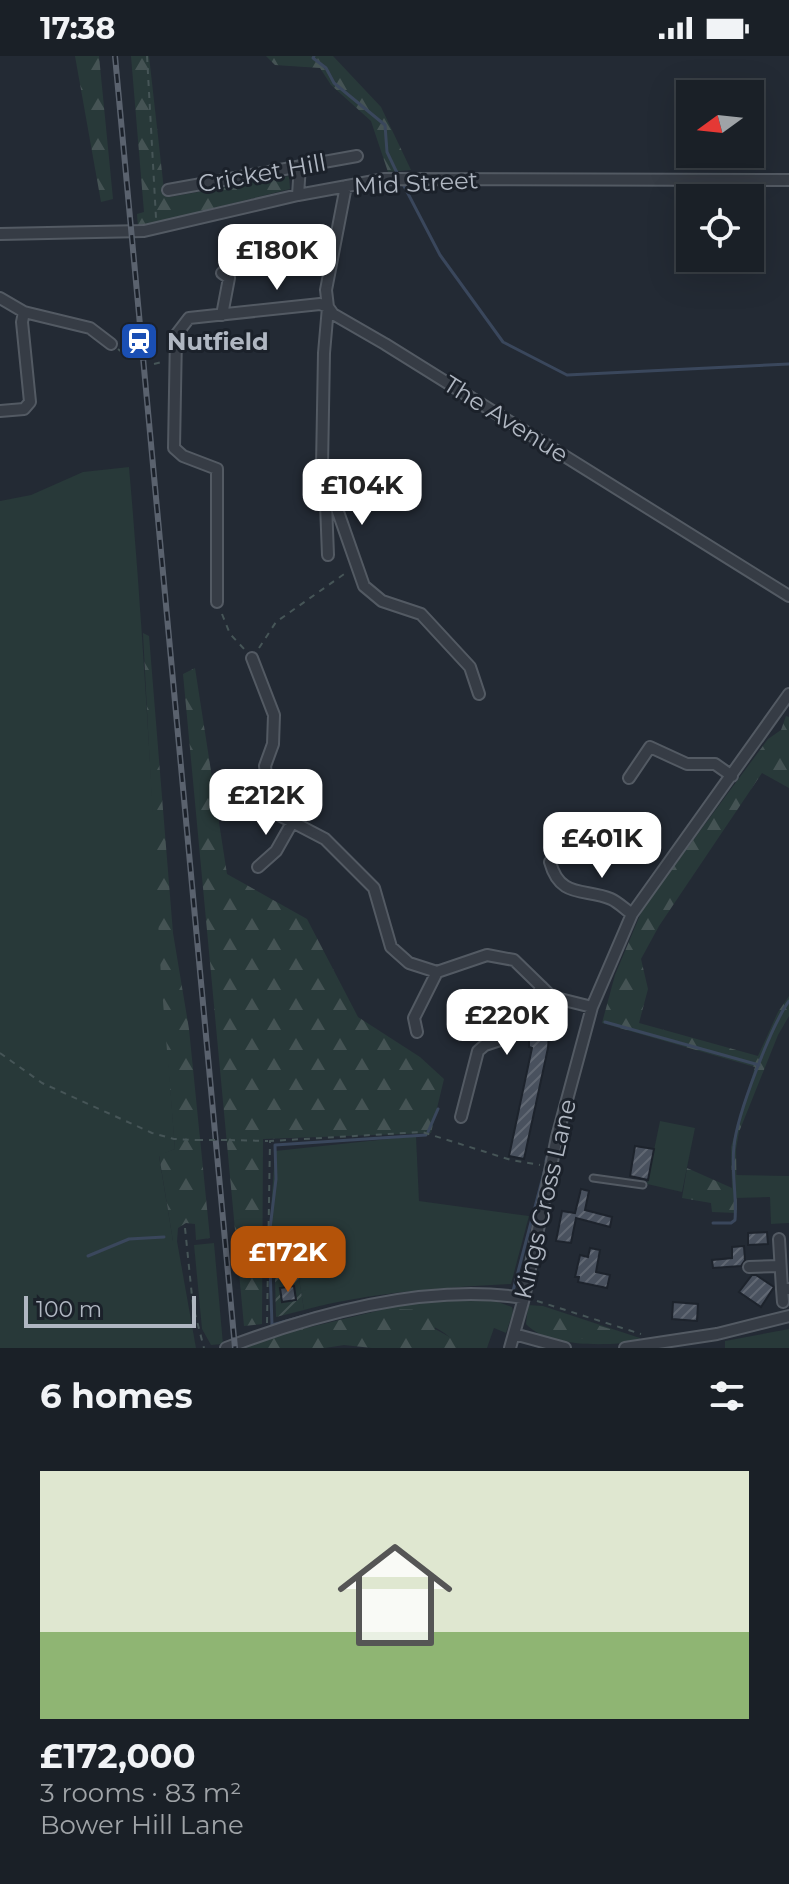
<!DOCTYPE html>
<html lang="en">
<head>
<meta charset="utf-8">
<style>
	body { margin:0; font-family:Montserrat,sans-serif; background:#272d33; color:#f1f3f6; height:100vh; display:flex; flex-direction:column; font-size:30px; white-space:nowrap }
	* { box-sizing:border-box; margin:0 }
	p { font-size:26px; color:#9fa3a7 }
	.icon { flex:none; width:44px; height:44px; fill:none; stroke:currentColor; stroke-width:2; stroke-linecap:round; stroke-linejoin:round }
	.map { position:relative; height:1292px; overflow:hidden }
	.details { display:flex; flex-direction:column; background:#1a2027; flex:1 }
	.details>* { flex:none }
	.needle { width:52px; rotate:255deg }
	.tools { position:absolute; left:676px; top:24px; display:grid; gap:16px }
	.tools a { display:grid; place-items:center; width:88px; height:88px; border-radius:0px; background:#1a2027; box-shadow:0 8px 32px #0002,0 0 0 2px #383e44; font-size:40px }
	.scale { position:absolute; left:24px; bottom:20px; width:172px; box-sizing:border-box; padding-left:8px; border:4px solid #b0b7c2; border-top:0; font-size:22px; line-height:28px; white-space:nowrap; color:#b0b7c2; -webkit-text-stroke:6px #1b212a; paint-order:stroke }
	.price { position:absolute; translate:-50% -68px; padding:0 18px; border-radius:16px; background:#fff; color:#222; font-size:26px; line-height:52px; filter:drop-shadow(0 2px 4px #0008) }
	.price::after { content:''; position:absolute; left:50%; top:48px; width:24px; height:18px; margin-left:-12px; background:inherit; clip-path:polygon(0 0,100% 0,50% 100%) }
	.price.on { background:#b45309; color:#fff }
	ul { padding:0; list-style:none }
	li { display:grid; align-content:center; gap:16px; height:424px; padding:0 40px }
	li span { display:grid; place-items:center; height:248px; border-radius:0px; color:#555 }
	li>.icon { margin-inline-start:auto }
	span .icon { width:144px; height:144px; fill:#fffc; stroke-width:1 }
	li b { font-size:34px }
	h2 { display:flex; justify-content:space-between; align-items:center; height:96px; padding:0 40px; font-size:34px }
	.status { display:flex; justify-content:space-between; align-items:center; height:56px; padding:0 40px; background:#1a2027; direction:ltr }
	.status svg { height:22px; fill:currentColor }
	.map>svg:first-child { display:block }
</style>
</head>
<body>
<div class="status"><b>17:38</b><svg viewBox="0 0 49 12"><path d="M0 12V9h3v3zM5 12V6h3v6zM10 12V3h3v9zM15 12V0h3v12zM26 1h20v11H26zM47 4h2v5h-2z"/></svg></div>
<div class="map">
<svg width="789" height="1292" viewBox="0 0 789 1292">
	<defs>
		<pattern id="forest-firs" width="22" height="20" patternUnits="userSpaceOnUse" patternTransform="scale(2)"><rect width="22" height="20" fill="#283939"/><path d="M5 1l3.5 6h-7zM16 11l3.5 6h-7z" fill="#455354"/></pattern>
		<pattern id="garden-furrows" width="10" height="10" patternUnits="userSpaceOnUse" patternTransform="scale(2)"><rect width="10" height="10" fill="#283939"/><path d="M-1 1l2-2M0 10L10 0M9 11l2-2" fill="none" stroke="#455354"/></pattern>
		<pattern id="building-hatch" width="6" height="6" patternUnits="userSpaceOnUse" patternTransform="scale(2)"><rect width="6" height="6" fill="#49515e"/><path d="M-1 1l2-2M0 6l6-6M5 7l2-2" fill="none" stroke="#616873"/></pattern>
	</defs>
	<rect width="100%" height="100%" fill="#232a34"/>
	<path fill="#283939" d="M129,411C149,638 157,866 175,1093L159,1100L173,1185H177L196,1292H0V445L31,439L83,416Z
		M660,1065L695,1072L682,1136L647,1128Z
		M416,1080L419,1145L529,1160L511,1228C440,1232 372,1236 304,1254L292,1180L269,1181L275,1095Z
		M736,1119L789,1120V1167L771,1168L770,1141L736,1142Z
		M214,1187L223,1288L211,1289L202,1273L194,1189Z
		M468,1243L495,1245L512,1251L513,1256L506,1277L494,1272L487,1292H458C448,1270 406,1261 385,1253L394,1249Z
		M528,1249L543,1250L640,1282V1285C609,1290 547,1292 526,1268Z
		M789,1273V1292H725V1285Z"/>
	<path fill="url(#forest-firs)" d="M75,0H99L113,143L101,146Z
		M131,0H149L164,134L170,141L289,120L290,133L138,171L137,158L144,156Z
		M266,0H333L381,51L411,114L388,116L371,65L331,29L320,12L275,9Z
		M143,577L149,580L173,877L189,973L210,1182L196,1184L195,1168L186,1167L178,1172L177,1185H173L159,1099L175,1093L161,921Z
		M195,612L227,818L307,863L358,961L420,1001L444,1023L431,1077L263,1083L262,1268L244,1270L183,618Z
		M786,660L789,661V732L762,717L659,870L641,903L648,933L639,967L758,1000L778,956L789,940V960L778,979L739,1076L736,1093L737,1157L712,1156L711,1147L682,1142L687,1112L732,1132L731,1091L755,1011L602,967L615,919L643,852L768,683L781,674Z
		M385,1253L434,1254L435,1273L455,1284L458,1292H372L344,1289L325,1292H243L294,1275Z
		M549,1255L610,1273L611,1280C586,1286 561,1282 539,1269L540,1256Z"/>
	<path fill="url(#garden-furrows)" d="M292,1179L304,1254L276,1261L274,1184Z"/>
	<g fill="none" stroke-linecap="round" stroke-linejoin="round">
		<path stroke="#3a475c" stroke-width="3" d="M314,0L313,2L326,12L334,27L385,69L387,96L399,121
			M403,128L440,199L503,286L567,319L789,308
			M605,966L759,1009
			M428,1076L438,1053
			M546,1105L548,1098
			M713,1167H731L735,1164C737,1140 731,1114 734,1090C737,1059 771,970 789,945
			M88,1200L129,1183L164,1181
			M469,1234H485
			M497,1234L513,1235L545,1113
			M315,1257L272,1269L269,1181L276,1123L275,1089L426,1079"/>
	</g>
	<path fill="url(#building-hatch)" stroke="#1d232c" stroke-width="2" d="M536,962L550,964L548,992L524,1103L509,1100L532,992L529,991V965L535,966Z
		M635,1090L654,1093L648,1124L630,1120Z
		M581,1133L589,1135L585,1154L612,1161L610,1171L576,1162L571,1187L556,1185L562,1155L575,1157Z
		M767,1176L768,1188L748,1189V1177Z
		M744,1190L745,1204L741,1210L713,1212L712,1204L732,1202V1191Z
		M590,1192L600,1194L596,1216L610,1219L607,1232L578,1226L579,1221H575L580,1199L588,1201Z
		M752,1219H756L774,1231L761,1251L739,1236Z
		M294,1230L296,1244L282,1246L280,1232Z
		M673,1246L698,1248L697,1265L672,1263Z"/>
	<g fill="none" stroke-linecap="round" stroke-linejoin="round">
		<defs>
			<path id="service" d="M593,1122L643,1129"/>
			<path id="minor" d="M346,130L326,234L328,251L333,258L385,288L789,540
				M168,134L357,100
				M298,139L300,110
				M0,178L144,175L298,139L385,123L789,124
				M0,242L24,256L90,272L111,288
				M222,259L229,222L222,217
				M0,355L24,353L30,346L22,266L24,256
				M328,499L326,448L331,432
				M217,546V413L183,400L174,392L176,279L189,262L320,248L328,251L324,297L322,410L364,530L382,545L421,558L470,611L479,638
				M252,602L274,659L273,688L265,710L268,736L281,760L325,783L374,832L391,891L409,907L437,916L487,899L514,904L552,941L592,951
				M629,722L650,691L687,708H715L732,720
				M550,806C560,843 585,832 611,843C618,846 626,854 632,858
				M258,811L276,795L293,765
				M417,976L414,962L437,916
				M461,1061L478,995L485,989L506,982L542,931
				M779,1183L782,1233H789
				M749,1211L780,1210
				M782,1233L783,1246
				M514,1278L565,1292
				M226,1292C315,1258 428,1227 524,1242
				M510,1292L524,1242L557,1081L592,951L632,858L789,638
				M625,1292L717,1278L789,1260"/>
		</defs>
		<use href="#service" stroke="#535a63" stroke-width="9"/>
		<use href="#minor" stroke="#535a63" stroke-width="14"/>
		<path stroke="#465557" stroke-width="2" stroke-dasharray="6 6" stroke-linecap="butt" d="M147,0L156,162
			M118,293L123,297L129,296V286
			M154,308L165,305
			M222,558L230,578L246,595
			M259,592L276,566L347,516
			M0,997L42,1027L152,1077L174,1083L197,1084
			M229,1084L268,1085
			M185,1172L193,1250L204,1292
			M537,1245L641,1278
			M267,1267L270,1085L422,1076L511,1104L540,1109"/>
		<use href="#service" stroke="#363c45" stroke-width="5"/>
		<use href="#minor" stroke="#363c45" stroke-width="10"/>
		<defs>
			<path id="rail" d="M115,0L235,1292"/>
		</defs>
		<use href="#rail" stroke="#5a626e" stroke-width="6"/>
		<use href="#rail" stroke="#1b212a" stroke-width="3" stroke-dasharray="9" stroke-linecap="butt"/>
		<path stroke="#465557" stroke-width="2" stroke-dasharray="6 6" stroke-linecap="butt" d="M129,286L127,273L148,270L149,283
			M197,1084H229"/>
	</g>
	<defs>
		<symbol id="station-square" viewBox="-11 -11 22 22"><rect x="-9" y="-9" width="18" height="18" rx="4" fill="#1a4fb4" stroke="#1b212a"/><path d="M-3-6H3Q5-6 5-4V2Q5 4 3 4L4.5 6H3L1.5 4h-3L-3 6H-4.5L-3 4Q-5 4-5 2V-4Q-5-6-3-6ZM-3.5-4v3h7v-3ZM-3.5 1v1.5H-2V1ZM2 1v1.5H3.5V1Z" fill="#fff"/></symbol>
	</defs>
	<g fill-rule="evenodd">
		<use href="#station-square" x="117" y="263" width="44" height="44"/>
	</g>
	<g text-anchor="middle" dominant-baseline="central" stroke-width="6" stroke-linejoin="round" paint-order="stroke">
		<g font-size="24" fill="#b0b7c2" stroke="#1b212a">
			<text transform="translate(262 117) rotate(-10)">Cricket Hill</text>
			<text transform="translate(416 127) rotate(-3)">Mid Street</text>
			<text transform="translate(506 363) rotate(32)">The Avenue</text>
			<text transform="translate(545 1143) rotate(-77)">Kings Cross Lane</text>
		</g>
		<g font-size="24" font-weight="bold" fill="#b0b7c2" stroke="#1b212a" text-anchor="start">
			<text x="167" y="285">Nutfield</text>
		</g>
	</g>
</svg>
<div class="tools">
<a><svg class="needle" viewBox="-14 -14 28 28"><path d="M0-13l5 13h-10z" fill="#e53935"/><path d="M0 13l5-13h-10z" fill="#9fa3a7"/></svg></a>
<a><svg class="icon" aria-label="locate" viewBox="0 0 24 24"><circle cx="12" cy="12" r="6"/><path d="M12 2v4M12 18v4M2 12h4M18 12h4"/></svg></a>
</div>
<div class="scale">100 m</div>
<b class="price" style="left:277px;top:236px">£180K</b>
<b class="price" style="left:362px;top:471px">£104K</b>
<b class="price" style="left:266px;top:781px">£212K</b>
<b class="price" style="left:602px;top:824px">£401K</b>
<b class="price" style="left:507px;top:1001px">£220K</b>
<b class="price on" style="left:288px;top:1238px">£172K</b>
</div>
<section class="details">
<h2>6 homes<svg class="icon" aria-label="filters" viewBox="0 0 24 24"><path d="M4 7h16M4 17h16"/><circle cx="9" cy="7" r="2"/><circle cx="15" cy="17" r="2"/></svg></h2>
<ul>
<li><span style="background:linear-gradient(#dfe7d0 65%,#8fb573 0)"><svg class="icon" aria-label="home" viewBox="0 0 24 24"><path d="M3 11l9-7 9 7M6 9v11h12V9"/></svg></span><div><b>£172,000</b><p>3 rooms · 83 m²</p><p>Bower Hill Lane</p></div></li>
</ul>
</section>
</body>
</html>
